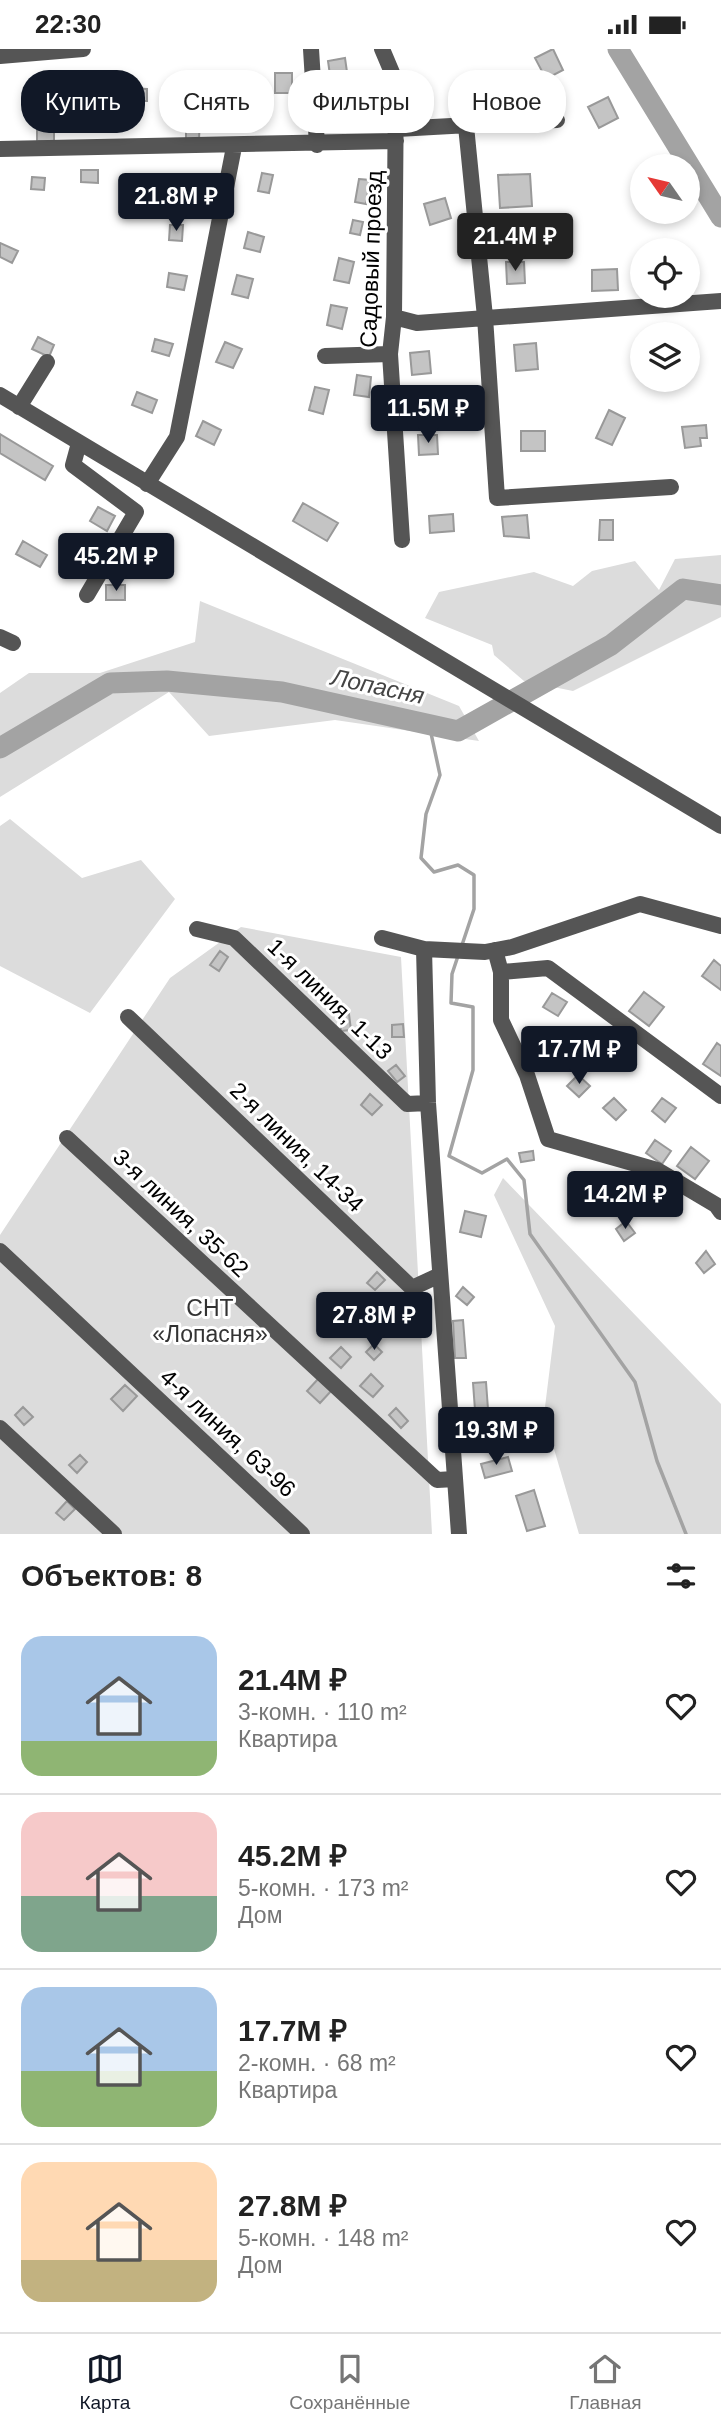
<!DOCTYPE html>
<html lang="ru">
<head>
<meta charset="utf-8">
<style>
	body { margin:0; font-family:Arial,sans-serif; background:#f2f2f2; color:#222; height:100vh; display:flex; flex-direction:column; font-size:26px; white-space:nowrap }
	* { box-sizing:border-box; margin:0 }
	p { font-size:23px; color:#767676 }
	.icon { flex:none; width:38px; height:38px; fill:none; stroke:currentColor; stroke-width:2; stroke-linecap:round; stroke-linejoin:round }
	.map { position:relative; height:1485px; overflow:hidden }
	.panel { display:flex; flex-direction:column; background:#fff; flex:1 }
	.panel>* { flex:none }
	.hud { position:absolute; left:21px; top:21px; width:679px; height:63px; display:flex; gap:14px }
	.needle { width:46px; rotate:304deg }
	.controls { position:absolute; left:630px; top:105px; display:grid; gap:14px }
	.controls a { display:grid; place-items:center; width:70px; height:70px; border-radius:50%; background:#fff; box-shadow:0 4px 10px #0003; font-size:35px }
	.price { position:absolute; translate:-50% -60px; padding:0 16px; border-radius:7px; background:#111827; color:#fff; font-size:23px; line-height:46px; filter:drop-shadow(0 2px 4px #0008) }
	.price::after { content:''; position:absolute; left:50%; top:42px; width:21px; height:16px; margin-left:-10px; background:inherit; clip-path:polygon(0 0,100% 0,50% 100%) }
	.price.current { background:#222; color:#fff }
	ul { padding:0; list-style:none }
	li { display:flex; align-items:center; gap:21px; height:175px; padding:0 21px }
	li+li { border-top:2px solid #e0e0e0 }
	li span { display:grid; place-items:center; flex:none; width:196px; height:140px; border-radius:21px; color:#555 }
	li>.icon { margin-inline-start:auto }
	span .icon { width:84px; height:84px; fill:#fffc; stroke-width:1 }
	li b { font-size:30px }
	h2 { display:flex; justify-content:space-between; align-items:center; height:84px; padding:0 21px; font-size:30px }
	.tag { padding:0 24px; border-radius:28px; background:#fff; box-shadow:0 4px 10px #0003; font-size:24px; line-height:63px }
	.tag.current { background:#111827; color:#fff }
	.status { display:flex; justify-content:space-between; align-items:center; height:49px; padding:0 35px; background:#fff; direction:ltr }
	.status svg { height:19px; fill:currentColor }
	.dock { display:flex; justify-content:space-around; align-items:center; height:98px; border-top:2px solid #e0e0e0; background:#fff; font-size:19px; color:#767676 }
	.dock a { display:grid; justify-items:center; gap:4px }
	.dock .current { color:#111827 }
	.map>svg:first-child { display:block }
</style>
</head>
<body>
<div class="status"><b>22:30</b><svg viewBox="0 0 49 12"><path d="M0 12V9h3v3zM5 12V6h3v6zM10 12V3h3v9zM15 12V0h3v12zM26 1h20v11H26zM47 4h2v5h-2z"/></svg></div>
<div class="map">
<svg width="721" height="1485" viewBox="0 0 721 1485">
	<rect width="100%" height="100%" fill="#fff"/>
	<path fill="#dcdcdc" d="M721,506V568L573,642L524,632L494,606L492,596L425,569L439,543L534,523L573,537L592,522L635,512L659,541L675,510Z
		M200,552L459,657L479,692L335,671L209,687L169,643L0,748V644L29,624H100L195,593Z
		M10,770L82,829L141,811L175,850L90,964L0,917V777Z
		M241,878L401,908L432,1485H0V1186L170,929Z
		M503,1129L721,1355V1485H579L544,1366L555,1277L494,1146Z"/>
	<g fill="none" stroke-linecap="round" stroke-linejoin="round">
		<path stroke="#a3a3a3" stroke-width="3.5" d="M429,675L440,726L426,765L421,809L434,823L458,816L474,826V860L462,896
			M458,907L452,925L451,954L473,958V1021L449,1107L482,1124L507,1110L524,1131L530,1185L635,1333L657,1412L686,1485"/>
		<path stroke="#a3a3a3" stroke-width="21" d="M618,0L721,168
			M0,699L110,634L167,632L282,643L458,682L611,596L683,540L721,546"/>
	</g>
	<path fill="#c4c4c4" stroke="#999" stroke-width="2" d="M553,0L563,21L546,30L535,9Z
		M345,9L347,23L330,26L328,12Z
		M275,24H292V44H275Z
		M196,28L197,42H184V29Z
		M249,33V49L235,50V34Z
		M126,39L147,40V52H125Z
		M96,48L97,61H76L75,49Z
		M608,48L618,69L599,79L588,58Z
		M336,57L356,58L355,75L335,74Z
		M186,68L200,69L199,90H186Z
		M37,77H54V92H37Z
		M81,121H98V134L81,133Z
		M262,124L273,126L269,144L258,142Z
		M530,125L532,157L500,159L498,126Z
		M32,128L45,129L44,141L31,140Z
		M170,129L183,131L182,146L169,145Z
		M359,130L370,131L366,155L355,153Z
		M445,149L451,169L430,176L424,155Z
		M353,171L363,173L360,186L350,184Z
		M170,176H183L182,192L169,191Z
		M248,183L264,188L260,203L244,199Z
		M0,194L18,202L12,214L0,208Z
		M339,209L354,213L349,234L334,231Z
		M506,213H524L525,234L507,235Z
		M617,220L618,241L592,242V221Z
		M169,224L187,227L184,241L167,238Z
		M237,226L253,230L248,249L232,245Z
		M331,256L347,259L342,280L327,276Z
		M38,288L54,296L49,308L32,300Z
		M155,290L173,295L169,307L152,302Z
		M225,293L242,300L233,319L216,313Z
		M536,294L538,320L516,322L514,296Z
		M429,302L431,324L412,326L410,304Z
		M357,326L371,328L369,348L354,346Z
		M315,338L329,341L323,365L309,361Z
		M137,343L157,351L152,364L132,356Z
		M609,361L625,369L612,396L596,389Z
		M203,372L221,381L214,396L196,387Z
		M706,376L707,389H700L701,397L685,399L682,378Z
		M521,382H545V402H521Z
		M0,385L53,417L45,431L0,404Z
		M418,386H437L438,405L419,406Z
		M303,454L338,474L327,492L293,472Z
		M98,458L115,467L107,482L90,472Z
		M453,465L454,482L430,484L429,467Z
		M527,466L529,489L504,487L502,468Z
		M600,471H613V491H599Z
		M158,488L168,493L159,508L150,502Z
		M23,492L47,506L40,518L16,505Z
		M106,536H125V551H106Z
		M220,902L228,908L219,922L210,916Z
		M714,911L721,917V941L702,927Z
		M644,943L664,958L649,977L629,962Z
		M552,944L567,953L558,967L543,958Z
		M349,965L351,981L341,982L340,966Z
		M403,975L404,988H392V976Z
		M717,994L721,997V1027L703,1015Z
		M396,1016L405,1027L397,1033L388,1022Z
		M578,1026L590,1037L579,1048L567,1037Z
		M370,1045L382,1056L372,1066L361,1056Z
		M614,1049L626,1061L616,1071L603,1059Z
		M662,1049L676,1059L665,1073L652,1062Z
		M655,1091L671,1102L662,1115L646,1104Z
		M691,1098L709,1112L695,1130L677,1117Z
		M533,1102L534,1111L521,1113L519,1104Z
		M601,1133L608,1146L597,1153L590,1140Z
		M652,1144L662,1157L652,1164L642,1151Z
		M465,1162L486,1167L481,1188L460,1183Z
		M626,1172L635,1184L624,1192L616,1180Z
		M706,1202L715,1215L704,1224L696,1214Z
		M377,1223L385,1231L375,1241L367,1234Z
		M463,1238L474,1248L467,1256L456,1247Z
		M463,1271L466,1309H455L453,1272Z
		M374,1295L382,1303L374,1311L366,1303Z
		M341,1298L351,1308L341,1319L330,1309Z
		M371,1325L383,1337L373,1348L360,1337Z
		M319,1329L332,1341L320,1354L307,1342Z
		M486,1333L488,1360L475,1361L473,1334Z
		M125,1336L137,1347L123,1362L111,1350Z
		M23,1358L33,1368L24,1376L15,1366Z
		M396,1359L408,1372L401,1379L389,1366Z
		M80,1406L87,1413L77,1424L69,1416Z
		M508,1408L512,1422L485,1429L481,1415Z
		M534,1441L545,1477L527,1482L516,1447Z
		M67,1452L75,1460L64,1471L56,1464Z"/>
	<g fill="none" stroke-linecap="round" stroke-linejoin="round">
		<path stroke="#555" stroke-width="16" d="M311,0L317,96
			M382,0L396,33L394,268L390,305L402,491
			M0,7L83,0
			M466,77L485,268L497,449L671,438
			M397,80L557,71
			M0,100L396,92
			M394,268L417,274L721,252
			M325,307L390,305
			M0,346L721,777
			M19,358L47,313
			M79,394L73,416L136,463L87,546
			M147,435L177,388L234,98
			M0,588L13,594
			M197,880L234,889L407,1055L428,1054
			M382,889L424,900
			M495,901L501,923V971L527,1026L548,1090L657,1121L716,1156L721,1163
			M501,923L548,919L721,1047
			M128,968L412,1239L440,1226
			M67,1089L437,1431L455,1430
			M0,1202L302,1485
			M0,1379L114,1485
			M459,1485L428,1054L424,900L485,903L512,898L640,855L721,877"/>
	</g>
	<g text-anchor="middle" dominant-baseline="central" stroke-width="6" stroke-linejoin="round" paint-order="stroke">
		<g font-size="23" fill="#000" stroke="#fff">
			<text transform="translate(371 210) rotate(-88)">Садовый проезд</text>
			<text transform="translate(330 950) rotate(44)">1-я линия, 1-13</text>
			<text transform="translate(297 1098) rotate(44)">2-я линия, 14-34</text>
			<text transform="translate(181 1164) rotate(43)">3-я линия, 35-62</text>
			<text transform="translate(228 1384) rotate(43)">4-я линия, 63-96</text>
		</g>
		<g font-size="23" fill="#333" stroke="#fff">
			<text x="210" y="1259">СНТ<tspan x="210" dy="26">«Лопасня»</tspan></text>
		</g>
		<g font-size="24" font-style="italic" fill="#444" stroke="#fff">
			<text transform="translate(378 637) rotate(12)">Лопасня</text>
		</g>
	</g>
</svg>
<div class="controls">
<a><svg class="needle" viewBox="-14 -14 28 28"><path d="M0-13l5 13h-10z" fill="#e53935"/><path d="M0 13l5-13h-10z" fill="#767676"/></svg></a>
<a><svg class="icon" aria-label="locate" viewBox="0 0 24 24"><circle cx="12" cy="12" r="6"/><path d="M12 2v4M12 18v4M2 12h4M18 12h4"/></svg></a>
<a><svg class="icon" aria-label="layers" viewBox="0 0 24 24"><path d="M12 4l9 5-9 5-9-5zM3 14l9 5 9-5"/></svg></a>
</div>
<b class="price" style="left:176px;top:184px">21.8M ₽</b>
<b class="price current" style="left:515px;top:224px">21.4M ₽</b>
<b class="price" style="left:428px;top:396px">11.5M ₽</b>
<b class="price" style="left:116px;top:544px">45.2M ₽</b>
<b class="price" style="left:579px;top:1037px">17.7M ₽</b>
<b class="price" style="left:625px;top:1182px">14.2M ₽</b>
<b class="price" style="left:374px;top:1303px">27.8M ₽</b>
<b class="price" style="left:496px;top:1418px">19.3M ₽</b>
<div class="hud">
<a class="tag current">Купить</a>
<a class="tag">Снять</a>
<a class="tag">Фильтры</a>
<a class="tag">Новое</a>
</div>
</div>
<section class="panel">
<h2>Объектов: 8<svg class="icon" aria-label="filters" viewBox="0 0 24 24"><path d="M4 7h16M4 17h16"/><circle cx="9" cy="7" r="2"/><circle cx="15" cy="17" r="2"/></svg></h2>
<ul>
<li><span style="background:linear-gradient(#a9c7e8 75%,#8fb573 0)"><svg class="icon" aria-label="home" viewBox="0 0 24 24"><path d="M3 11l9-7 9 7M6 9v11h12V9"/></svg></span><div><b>21.4M ₽</b><p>3-комн. · 110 m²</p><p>Квартира</p></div><svg class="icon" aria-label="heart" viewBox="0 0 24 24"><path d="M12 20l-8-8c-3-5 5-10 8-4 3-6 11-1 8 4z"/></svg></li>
<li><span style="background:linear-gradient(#f6c9c9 60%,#7fa58c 0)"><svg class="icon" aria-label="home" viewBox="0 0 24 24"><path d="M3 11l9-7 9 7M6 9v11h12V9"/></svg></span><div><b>45.2M ₽</b><p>5-комн. · 173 m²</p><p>Дом</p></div><svg class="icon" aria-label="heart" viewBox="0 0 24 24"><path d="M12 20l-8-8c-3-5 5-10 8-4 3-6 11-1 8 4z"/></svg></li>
<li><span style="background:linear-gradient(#a9c7e8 60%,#8fb573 0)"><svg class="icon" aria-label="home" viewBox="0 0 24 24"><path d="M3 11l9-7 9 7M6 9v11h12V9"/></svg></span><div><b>17.7M ₽</b><p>2-комн. · 68 m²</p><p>Квартира</p></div><svg class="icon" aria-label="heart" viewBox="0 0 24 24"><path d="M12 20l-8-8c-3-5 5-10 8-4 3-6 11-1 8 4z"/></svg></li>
<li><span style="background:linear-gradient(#ffd9b3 70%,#c2b280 0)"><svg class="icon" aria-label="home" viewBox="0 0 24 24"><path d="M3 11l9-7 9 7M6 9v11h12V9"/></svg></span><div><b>27.8M ₽</b><p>5-комн. · 148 m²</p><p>Дом</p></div><svg class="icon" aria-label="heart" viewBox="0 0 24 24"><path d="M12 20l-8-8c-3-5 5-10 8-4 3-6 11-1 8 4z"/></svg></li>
</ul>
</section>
<nav class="dock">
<a class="current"><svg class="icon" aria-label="map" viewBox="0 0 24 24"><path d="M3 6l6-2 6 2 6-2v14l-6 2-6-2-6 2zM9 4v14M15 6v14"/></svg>Карта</a>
<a><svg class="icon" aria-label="saved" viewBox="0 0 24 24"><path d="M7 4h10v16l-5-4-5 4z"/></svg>Сохранённые</a>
<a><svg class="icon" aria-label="home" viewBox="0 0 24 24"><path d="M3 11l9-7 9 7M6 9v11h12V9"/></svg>Главная</a>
</nav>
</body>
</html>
